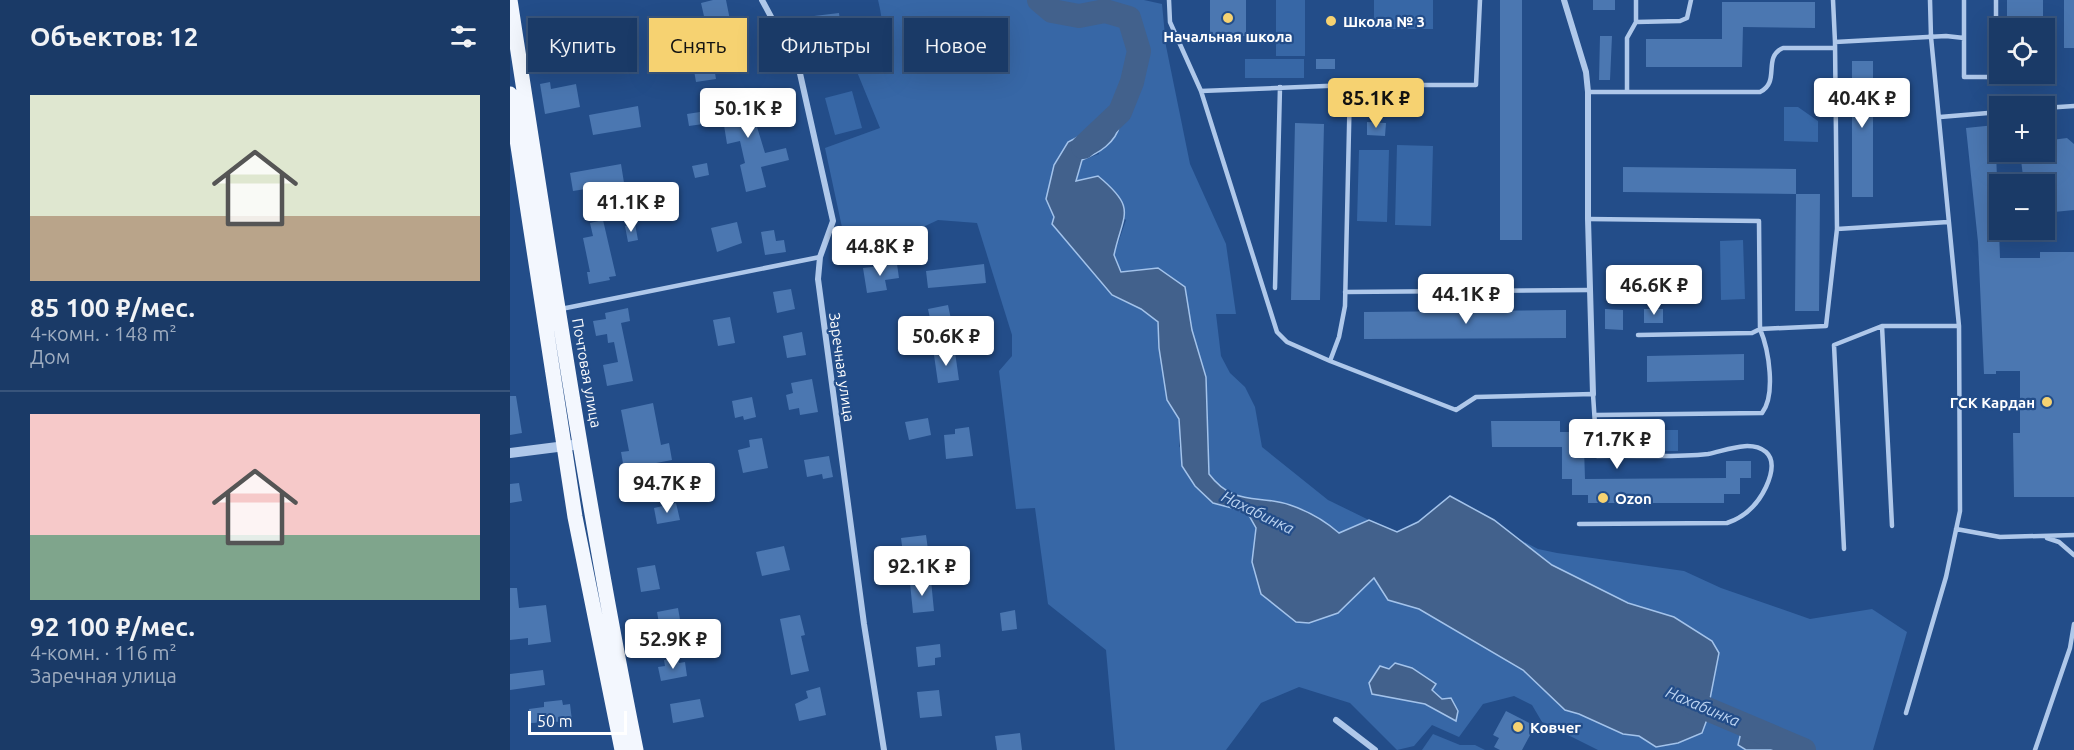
<!DOCTYPE html>
<html lang="ru">
<head>
<meta charset="utf-8">
<style>
	body { margin:0; font-family:Ubuntu,sans-serif; background:#23416d; color:#f1f3f6; height:100vh; display:flex; flex-direction:column; font-size:22px; white-space:nowrap }
	* { box-sizing:border-box; margin:0 }
	p { font-size:20px; color:#9fadc0 }
	.icon { flex:none; width:33px; height:33px; fill:none; stroke:currentColor; stroke-width:2; stroke-linecap:round; stroke-linejoin:round }
	.map { position:relative; flex:1; overflow:hidden }
	.side { display:flex; flex-direction:column; background:#1a3a67; width:510px }
	.side>* { flex:none }
	.banner { position:absolute; left:18px; top:18px; width:570px; height:54px; display:flex; gap:12px }
	.controls { position:absolute; left:1479px; top:18px; display:grid; gap:12px }
	.controls a { display:grid; place-items:center; width:66px; height:66px; border-radius:0px; background:#1a3a67; box-shadow:0 6px 24px #0002,0 0 0 2px #38547b; font-size:30px }
	.scale { position:absolute; left:18px; bottom:15px; width:99px; box-sizing:border-box; padding-left:6px; border:3px solid #fff; border-top:0; font-size:16px; line-height:21px; white-space:nowrap; color:#fff; -webkit-text-stroke:4px #234d89; paint-order:stroke }
	.price { position:absolute; translate:-50% -51px; padding:0 14px; border-radius:6px; background:#fff; color:#222; font-size:20px; line-height:39px; filter:drop-shadow(0 2px 3px #0008) }
	.price::after { content:''; position:absolute; left:50%; top:36px; width:18px; height:14px; margin-left:-9px; background:inherit; clip-path:polygon(0 0,100% 0,50% 100%) }
	.price.active { background:#f6d271; color:#111 }
	ul { padding:0; list-style:none }
	li { display:grid; align-content:center; gap:12px; height:318px; padding:0 30px }
	li+li { border-top:2px solid #38547b }
	li span { display:grid; place-items:center; height:186px; border-radius:0px; color:#555 }
	li>.icon { margin-inline-start:auto }
	span .icon { width:108px; height:108px; fill:#fffc; stroke-width:1 }
	li b { font-size:26px }
	h2 { display:flex; justify-content:space-between; align-items:center; height:72px; padding:0 30px; font-size:26px }
	.tag { padding:0 21px; border-radius:0px; background:#1a3a67; box-shadow:0 6px 24px #0002,0 0 0 2px #38547b; font-size:21px; line-height:54px }
	.tag.active { background:#f6d271; color:#111 }
	main { display:flex; flex:1; min-height:0 }
	.map>svg:first-child { display:block }
</style>
</head>
<body>
<main>
<section class="side">
<h2>Объектов: 12<svg class="icon" aria-label="filters" viewBox="0 0 24 24"><path d="M4 7h16M4 17h16"/><circle cx="9" cy="7" r="2"/><circle cx="15" cy="17" r="2"/></svg></h2>
<ul>
<li><span style="background:linear-gradient(#dfe7d0 65%,#b9a48a 0)"><svg class="icon" aria-label="home" viewBox="0 0 24 24"><path d="M3 11l9-7 9 7M6 9v11h12V9"/></svg></span><div><b>85 100 ₽/мес.</b><p>4-комн. · 148 m²</p><p>Дом</p></div></li>
<li><span style="background:linear-gradient(#f6c9c9 65%,#7fa58c 0)"><svg class="icon" aria-label="home" viewBox="0 0 24 24"><path d="M3 11l9-7 9 7M6 9v11h12V9"/></svg></span><div><b>92 100 ₽/мес.</b><p>4-комн. · 116 m²</p><p>Заречная улица</p></div></li>
</ul>
</section>
<div class="map">
<svg width="1564" height="750" viewBox="0 0 1564 750">
	<rect width="100%" height="100%" fill="#234d89"/>
	<path fill="#3767a6" fill-rule="evenodd" d="M368,0H634L652,4L656,46L680,164L716,244L726,314H706L711,356L720,373L735,387L745,407L752,447L818,500L859,520L829,533C814,520 795,507 775,504C745,498 720,502 699,474L696,377L682,330L675,287L648,268L612,272L604,255L616,220L566,182L572,160L589,154L587,127L536,199L544,217L602,295L631,309L648,322L649,348L657,400L669,419V446L703,503L737,512L746,528L745,538L751,594L764,603L858,582L864,577L878,600L909,608L1013,670L1055,710L1069,713L1113,734L1129,736L1146,747L1199,714L1212,719L1214,713L1198,704L1209,653L1164,617L1118,603L1042,565L1009,539L1028,549L1047,553L1174,571L1211,588L1300,619L1362,609L1397,632L1363,750H1304L1232,728L1228,745L1236,750H1088L1032,722L1022,705L1004,696L973,704L949,737L922,725L904,746L887,750L840,703L789,687L751,703L716,750H605L596,650L538,604L525,508L506,509L489,371L502,356V335L467,223L428,220L394,236L336,246L315,148L370,128L345,67C374,44 376,34 368,0ZM885,663L902,668L926,684L921,690L932,699L945,721L915,704L862,694L859,683L870,666L879,669Z
		M766,0H795V56H766Z
		M864,0H923V29H864Z
		M735,59H794V78H735Z
		M342,91L352,128L325,135L315,98Z
		M1274,107H1288L1308,121V142L1274,141Z
		M887,145L923,146L921,226L885,225Z
		M849,150H879L877,222L847,221Z
		M1233,240L1235,299L1211,300L1210,241Z
		M1126,430H1168V451H1126Z
		M923,734L950,745H965L975,750H912Z"/>
	<path fill="#42618c" stroke="#a3c3eb" stroke-width="1.5" d="M610,124C606,143 589,153 572,160L566,181L588,176C628,209 613,213 604,255L611,272L648,268L675,287L682,330L696,377L699,474C724,507 748,494 780,505C798,511 814,520 829,533L859,520L887,532L908,522L940,496L984,520L1042,565L1118,603L1164,617L1202,641L1209,653L1199,704L1215,713L1212,719L1199,714L1192,733L1168,743L1146,747L1129,736L1113,734L1069,714L1055,710L1013,670L909,609L878,600L864,578L828,613L799,623L786,622L751,594L742,562L746,528L737,512L703,503L685,486L672,466L669,419L657,400L649,348L648,322L631,309L602,295L542,224L544,217L536,199L544,165L558,142L587,127Z
		M885,663L902,668L926,684L922,690L932,699L941,698L948,711L946,721L915,704L862,694L859,683L870,666L879,669Z
		M1222,716L1304,750H1236L1228,745L1232,728L1220,722Z"/>
	<g fill="none" stroke-linecap="round" stroke-linejoin="round">
		<path stroke="#42618c" stroke-width="24" d="M529,0L542,11L569,16L595,11L619,18L629,51L622,82L610,112L573,147
			M1183,703L1294,750"/>
	</g>
	<path fill="#4b77b1" d="M203,0H216L220,20L196,25L191,3Z
		M700,0H736V36H700Z
		M990,0H1012V240H990Z
		M1083,0H1105V10H1083Z
		M1497,0H1533V28H1497Z
		M1554,0H1564V48H1554Z
		M1212,2H1305V28L1233,27L1232,67H1136V39H1212Z
		M329,13L332,39L316,41L315,33L306,34L304,16Z
		M122,32L126,51L101,55L102,59L82,63L84,69L59,74L53,46Z
		M1090,36H1102L1100,80H1089Z
		M201,50L206,79L186,82L181,53Z
		M806,59H825V69H806Z
		M1342,61H1363V197H1342Z
		M40,82L41,89L66,84L70,107L35,114L30,84Z
		M235,90L241,118L244,117L255,153L276,148L279,160L251,167L256,187L236,192L230,165L235,163L230,141L217,144L209,94Z
		M128,106L131,127L83,135L79,115Z
		M190,112L193,124L179,126L177,114Z
		M857,122L876,123L875,136L857,135Z
		M785,123L814,124L810,300H781Z
		M1485,125L1490,258H1530V252H1564V497H1504L1503,433H1510V371H1486V374H1474L1468,242L1456,128Z
		M1557,138L1564,144V210L1534,213V184H1514L1510,152H1534V141Z
		M197,163L199,175L185,178L182,166Z
		M111,164L115,189L84,194L82,188L63,191L60,173Z
		M1113,167L1286,169V194L1113,192Z
		M1286,194H1310L1309,311H1285Z
		M93,220L106,276L99,277L100,280L79,284L77,272H80L73,238L83,236L80,223Z
		M227,222L232,243L207,252L201,228Z
		M125,224L128,240L118,242L115,226Z
		M264,230L266,241L274,240L276,252L255,255L251,232Z
		M387,264L389,278L375,280L377,290L357,293L353,268Z
		M474,264L476,283L418,288L416,271Z
		M281,289L285,309L267,313L263,292Z
		M438,305L442,324L422,328L418,309Z
		M118,308L120,321L111,323L123,381L97,386L93,365L108,362L104,342L98,343L97,334L86,336L83,321L96,319L95,313Z
		M1095,309L1113,310V330L1095,329Z
		M1134,309H1153V323H1134Z
		M1056,310V338L854,339V312Z
		M220,317L225,343L208,346L203,320Z
		M292,332L296,355L277,358L273,336Z
		M445,352L449,380L428,383L424,355Z
		M1234,354V380L1137,382V356Z
		M302,379L308,412L290,415L289,408L279,410L276,395L283,393L281,383Z
		M0,396H6L12,433L0,435Z
		M242,397L246,417L234,420L233,416L225,418L222,401Z
		M143,403L151,445L159,443L162,460L141,464L142,471L131,473L129,466L114,469L111,452L119,451L111,410Z
		M418,418L421,435L399,440L395,422Z
		M981,421H1050V432H1065V447H1074L1075,479L1216,478V461H1241V478H1230V494H1214V503H1078V495H1062V479H1052V447H982Z
		M459,427L463,456L436,459L434,435L445,434V429Z
		M252,438L258,468L233,473L228,450L240,447L239,440Z
		M319,456L323,477L313,479L312,474L297,477L294,460Z
		M9,483L12,501L0,503V484Z
		M166,503L170,520L147,524L144,508Z
		M416,535L419,557L394,561L391,538Z
		M274,546L280,570L252,576L246,552Z
		M145,565L150,589L131,592L127,568Z
		M421,580L424,611L403,613L400,583Z
		M0,588H7L9,608L36,605L41,642L18,645V638L0,640Z
		M168,608L172,631L151,635L147,612Z
		M505,610L507,629L492,631L490,613Z
		M290,615L295,635L291,636L299,671L281,675L270,619Z
		M430,644L431,657L425,658V665L408,667L406,647Z
		M168,658L169,663L175,662L177,676L151,681L148,667L155,666L154,660Z
		M33,670L35,685L0,690V674Z
		M310,687L316,715L289,721L285,704L298,698L296,691Z
		M429,690L432,716L410,718L407,692Z
		M190,699L194,717L163,723L160,704Z
		M52,700L53,705L60,704L62,721L21,723L19,709L34,707V702Z
		M996,711L1025,726L1012,750H990L984,747L989,738L983,735Z
		M510,733L512,750H487L485,736Z"/>
	<g fill="none" stroke-linecap="round" stroke-linejoin="round">
		<path stroke="#afc8ea" stroke-width="4.5" d="M659,0L660,22L691,91L767,332L777,342L820,361
			M1126,0V22L1170,21L1177,18L1181,0
			M1323,0L1325,42
			M1454,0V77H1486V0
			M840,85L835,306L829,337L820,361L946,410L966,397L1083,394L1087,456C1123,455 1162,458 1198,454C1215,451 1240,439 1256,452C1266,461 1261,476 1256,487C1248,504 1235,517 1217,523L1069,524
			M691,91L840,85H966L970,0
			M1078,92H1250C1271,82 1252,57 1273,48H1325
			M1117,92V38L1126,22
			M1534,108L1564,106
			M1430,117L1490,112
			M1078,219L1249,221L1250,329L1316,326L1327,229L1325,42L1436,36L1454,38
			M1327,229L1438,222
			M765,288L770,87
			M835,292L1080,290
			M51,309L310,257
			M1372,326L1382,526
			M1086,415L1252,413C1266,395 1259,350 1250,329L1242,333L1128,335
			M1446,529L1490,537L1564,535
			M1537,538L1549,542L1564,555
			M1334,549L1324,345L1372,326H1449L1421,37L1420,0
			M1396,713L1436,577L1450,511L1449,326
			M1525,750L1560,648L1564,624"/>
		<path stroke="#afc8ea" stroke-width="6" d="M252,0L289,69L323,221L310,257L308,279L354,624L374,750
			M1054,0L1076,72L1078,92V219L1083,394
			M826,720L865,750"/>
		<path stroke="#afc8ea" stroke-width="10" d="M0,453L71,444"/>
		<path stroke="#f3f7fe" stroke-width="15" d="M0,0C39,251 76,502 126,750
			M0,94L65,517L112,750"/>
	</g>
	<g fill="#f6d271" stroke="#234d89" stroke-width="2">
		<circle cx="718" cy="18" r="6"/>
		<circle cx="821" cy="21" r="6"/>
		<circle cx="1537" cy="402" r="6"/>
		<circle cx="1093" cy="498" r="6"/>
		<circle cx="1008" cy="727" r="6"/>
	</g>
	<g text-anchor="middle" dominant-baseline="central" stroke-width="4.5" stroke-linejoin="round" paint-order="stroke">
		<g font-size="15" font-weight="bold" fill="#fff" stroke="#234d89" text-anchor="start">
			<text x="833" y="21">Школа № 3</text>
			<text x="718" y="36" text-anchor="middle">Начальная школа</text>
			<text x="1525" y="402" text-anchor="end">ГСК Кардан</text>
			<text x="1105" y="498">Ozon</text>
			<text x="1020" y="727">Ковчег</text>
		</g>
		<g font-size="15" fill="#fff" stroke="#234d89">
			<text transform="translate(332 367) rotate(82)">Заречная улица</text>
			<text transform="translate(77 373) rotate(80)">Почтовая улица</text>
		</g>
		<g font-size="16" font-style="italic" fill="#bbd3f1" stroke="#234d89">
			<text transform="translate(748 512) rotate(26)">Нахабинка</text>
			<text transform="translate(1193 706) rotate(23)">Нахабинка</text>
		</g>
	</g>
</svg>
<div class="controls">
<a><svg class="icon" aria-label="locate" viewBox="0 0 24 24"><circle cx="12" cy="12" r="6"/><path d="M12 2v4M12 18v4M2 12h4M18 12h4"/></svg></a>
<a>+</a>
<a>−</a>
</div>
<div class="scale">50 m</div>
<b class="price active" style="left:866px;top:129px">85.1K ₽</b>
<b class="price" style="left:1352px;top:129px">40.4K ₽</b>
<b class="price" style="left:238px;top:139px">50.1K ₽</b>
<b class="price" style="left:121px;top:233px">41.1K ₽</b>
<b class="price" style="left:370px;top:277px">44.8K ₽</b>
<b class="price" style="left:1144px;top:316px">46.6K ₽</b>
<b class="price" style="left:956px;top:325px">44.1K ₽</b>
<b class="price" style="left:436px;top:367px">50.6K ₽</b>
<b class="price" style="left:1107px;top:470px">71.7K ₽</b>
<b class="price" style="left:157px;top:514px">94.7K ₽</b>
<b class="price" style="left:412px;top:597px">92.1K ₽</b>
<b class="price" style="left:163px;top:670px">52.9K ₽</b>
<div class="banner">
<a class="tag">Купить</a>
<a class="tag active">Снять</a>
<a class="tag">Фильтры</a>
<a class="tag">Новое</a>
</div>
</div>
</main>
</body>
</html>
